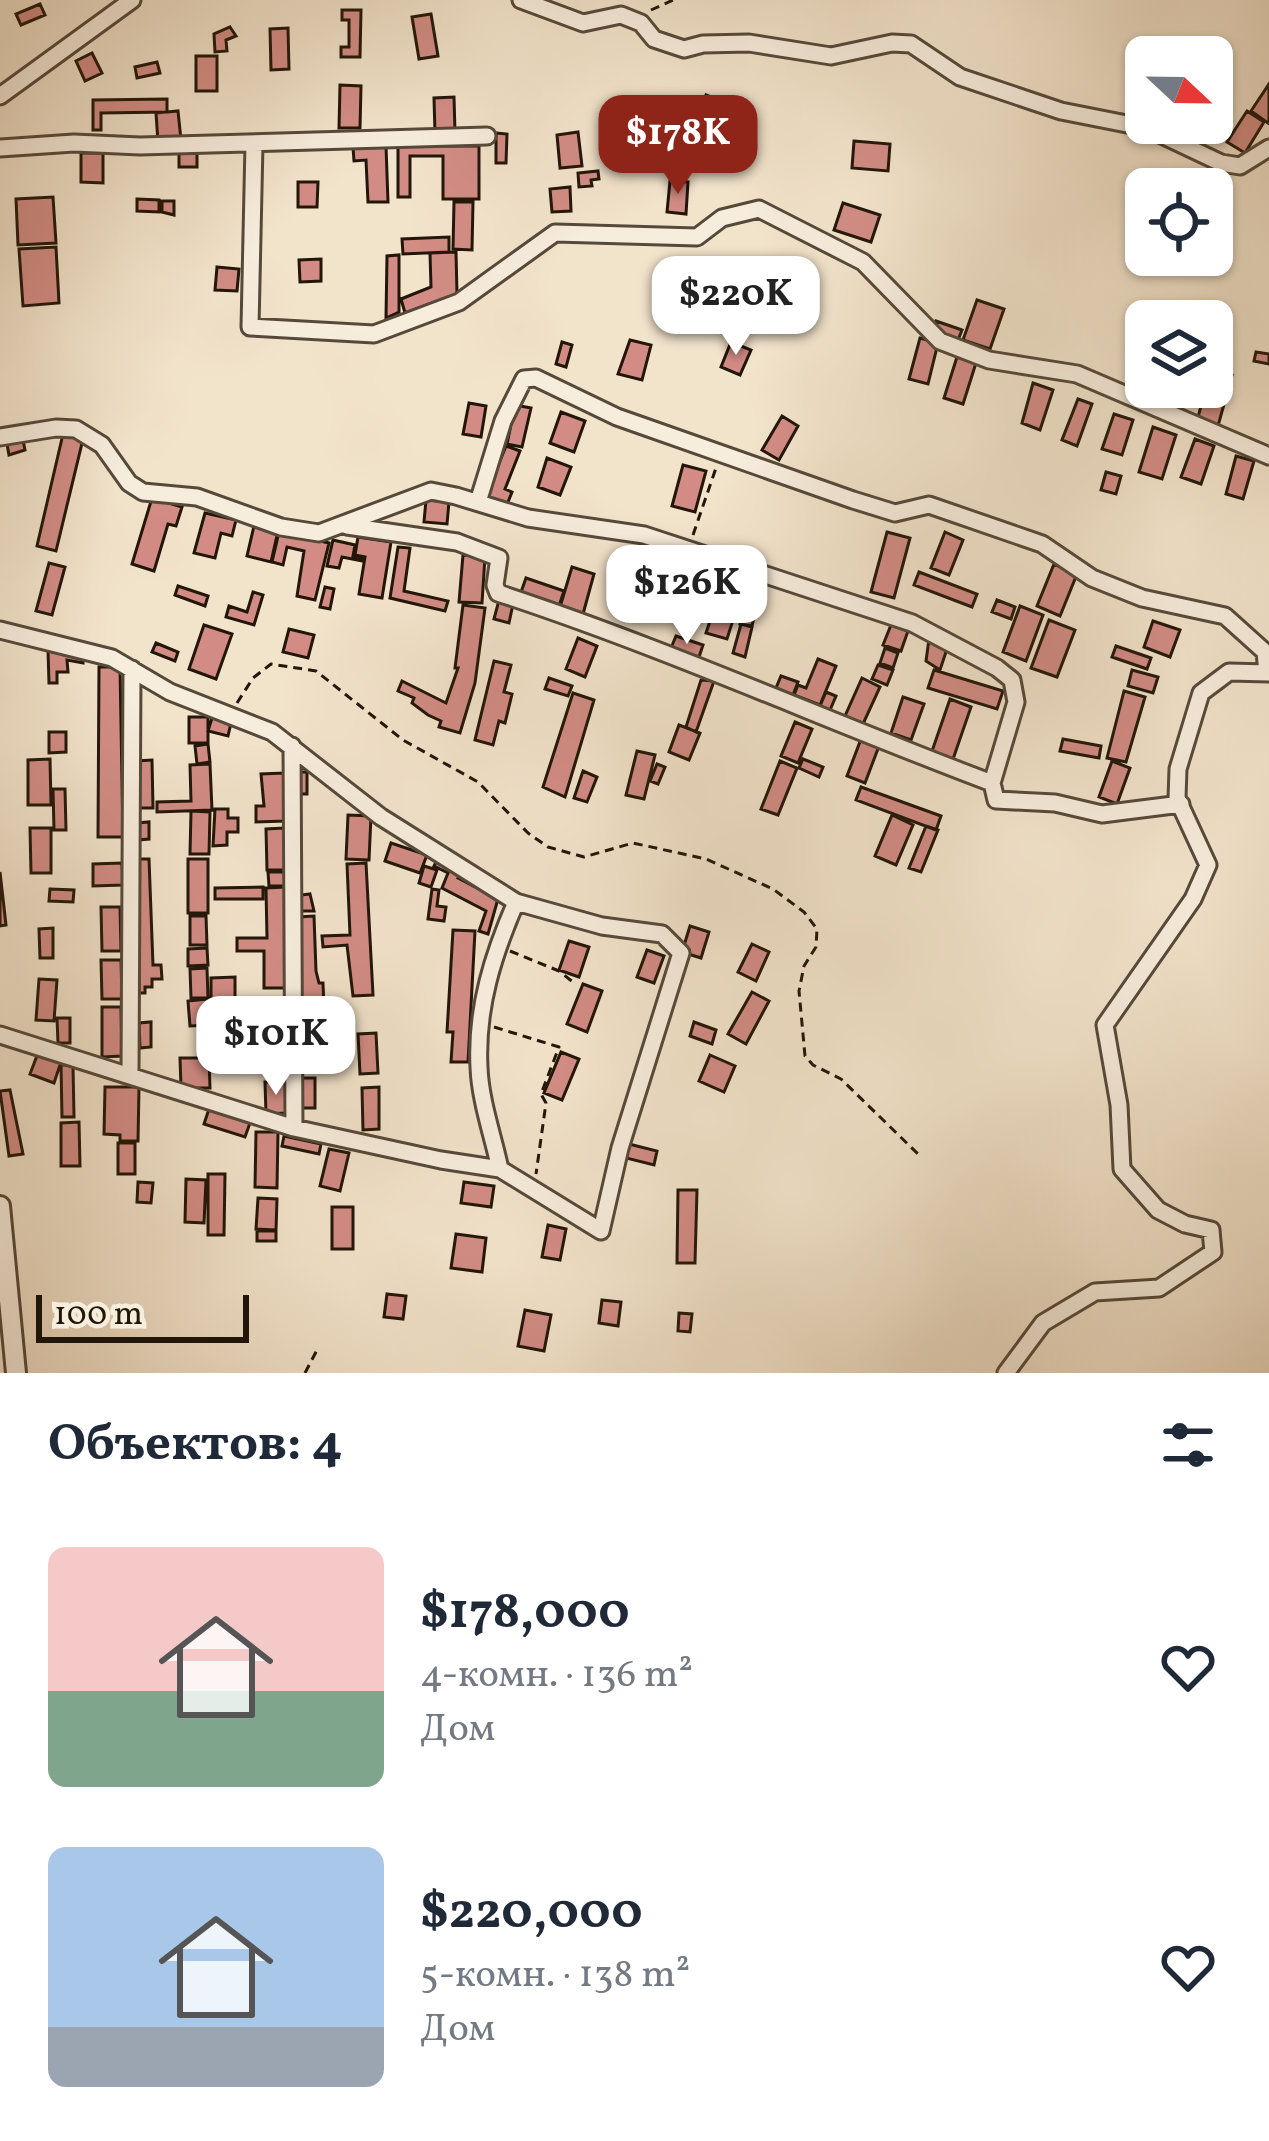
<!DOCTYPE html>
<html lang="ru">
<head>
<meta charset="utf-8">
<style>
	body { margin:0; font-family:Vollkorn,serif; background:#f2f2f3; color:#1f2937; height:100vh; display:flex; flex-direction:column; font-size:45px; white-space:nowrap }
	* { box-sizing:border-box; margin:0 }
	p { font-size:39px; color:#747a83 }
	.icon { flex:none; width:66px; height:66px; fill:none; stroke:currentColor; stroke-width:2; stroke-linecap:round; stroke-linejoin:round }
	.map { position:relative; height:1373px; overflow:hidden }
	.details { display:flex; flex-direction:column; background:#fff; flex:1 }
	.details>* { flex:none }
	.needle { width:78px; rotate:112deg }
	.controls { position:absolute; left:1125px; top:36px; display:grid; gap:24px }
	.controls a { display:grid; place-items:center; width:108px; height:108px; border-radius:18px; background:#fff; box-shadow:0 3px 9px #0004; font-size:60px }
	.scale { position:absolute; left:36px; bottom:30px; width:213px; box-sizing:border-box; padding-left:12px; border:6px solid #221609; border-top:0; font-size:33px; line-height:42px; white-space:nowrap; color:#221609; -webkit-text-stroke:9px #f7eddd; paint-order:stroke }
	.price { position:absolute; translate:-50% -102px; padding:0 27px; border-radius:24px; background:#fff; color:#222; font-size:39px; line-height:78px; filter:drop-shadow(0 3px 6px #0008) }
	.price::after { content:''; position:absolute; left:50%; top:72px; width:36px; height:27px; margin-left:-18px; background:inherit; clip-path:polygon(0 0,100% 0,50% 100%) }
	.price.current { background:#8f2418; color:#fff }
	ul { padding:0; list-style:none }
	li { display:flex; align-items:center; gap:36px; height:300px; padding:0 48px }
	li span { display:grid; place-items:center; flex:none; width:336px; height:240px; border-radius:18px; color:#555 }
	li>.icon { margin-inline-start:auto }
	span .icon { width:144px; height:144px; fill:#fffc; stroke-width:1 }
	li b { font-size:51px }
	h2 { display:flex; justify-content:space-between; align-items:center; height:144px; padding:0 48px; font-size:51px }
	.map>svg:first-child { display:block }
</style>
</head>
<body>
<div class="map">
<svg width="1269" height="1373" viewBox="0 0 1269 1373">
	<rect width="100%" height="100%" fill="#f2e3cb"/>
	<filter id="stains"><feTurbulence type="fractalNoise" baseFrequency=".00167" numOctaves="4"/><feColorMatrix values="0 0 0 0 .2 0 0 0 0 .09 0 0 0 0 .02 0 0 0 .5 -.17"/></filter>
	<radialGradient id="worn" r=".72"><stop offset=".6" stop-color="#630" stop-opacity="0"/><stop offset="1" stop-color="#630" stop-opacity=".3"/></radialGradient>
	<path fill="#d28c85" stroke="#221609" stroke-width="3" d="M40,4L45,15L21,25L16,14Z
		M342,10H361L360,57H341V47H349V20H342Z
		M431,14L438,56L419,59L412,17Z
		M230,27L236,36L226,40L227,51L215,52L214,34Z
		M288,28L289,69L271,70L270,29Z
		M92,53L102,73L85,81L76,61Z
		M196,56H217V91H196Z
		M157,62L160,73L137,78L135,67Z
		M1269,84V121L1268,123L1251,111Z
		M340,85L361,86L360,128H339Z
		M706,95L731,105L719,133L695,123Z
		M454,97L455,132L435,133L434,98Z
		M167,99V112L101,113V130H93V100Z
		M178,111L181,140L158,142L156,113Z
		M1247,111L1264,122L1245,153L1227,142Z
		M578,132L582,166L560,168L557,135Z
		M496,133L507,134L506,163H496Z
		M854,141L890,144L888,171L852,168Z
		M386,146L388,202H368L366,160L354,161L353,147Z
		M398,146H479V199H443V156H410V197H398Z
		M179,150H197V167H179Z
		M81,153H103V183L81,182Z
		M598,171L599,179L591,180L592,186L579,187L578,173Z
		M670,181L688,182L686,214L667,212Z
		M298,182H318L317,207H298Z
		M570,187L571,211L552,212L550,189Z
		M53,197L56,243L18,245L16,199Z
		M137,199L159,200V212L137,211Z
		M162,201H174V215L162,212Z
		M454,202H473L472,250L453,249Z
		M843,203L880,215L871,242L834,230Z
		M449,237V252L403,254L402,239Z
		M56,247L59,303L23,306L19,249Z
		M456,252L457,294L405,313L401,299L431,287L430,253Z
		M399,255V312L386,318L387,256Z
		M321,259V281L300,282L299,260Z
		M217,267L239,269L237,291L215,290Z
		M977,300L1004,309L990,349L963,340Z
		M936,321L962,330L958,340L933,331Z
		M920,338L938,343L928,384L909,379Z
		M630,340L651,345L642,380L618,374Z
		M562,342L572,345L566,367L556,364Z
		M731,342L751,350L740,375L721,367Z
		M1256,352L1269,354V364L1254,361Z
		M957,357L976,363L963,404L944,398Z
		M1212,369L1232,375L1218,426L1197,421L1206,387H1212Z
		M1033,383L1053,390L1040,430L1022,423Z
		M1078,399L1092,404L1077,446L1062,440Z
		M469,403L486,406L481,437L463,434Z
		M515,405L531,408L522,447L507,444Z
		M561,412L585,421L574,452L550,443Z
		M1114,414L1133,420L1122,455L1102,449Z
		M782,416L798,426L779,460L762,450Z
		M1153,427L1176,435L1162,479L1139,472Z
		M63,434L83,439L56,551L37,546Z
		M1195,439L1214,446L1201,484L1181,477Z
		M23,440L25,450L9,455L7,444Z
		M506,446L520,451L505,489L512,492L506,507L485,498Z
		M1236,456L1254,461L1243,499L1226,494Z
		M547,458L571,467L560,495L538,487Z
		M683,465L706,471L695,512L672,506Z
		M1106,472L1121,476L1116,494L1101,490Z
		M152,498L182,507L176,526L168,524L154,571L132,564Z
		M426,500L449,502L447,524L424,522Z
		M205,513L236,520L232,536L221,533L215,558L194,553Z
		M254,526L278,531L271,562L247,556Z
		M279,532L329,543L315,600L297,596L304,551L287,547L283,565L272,562Z
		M887,532L910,538L894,598L871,592Z
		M945,532L963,540L949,575L931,568Z
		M358,537L391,542L382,598L359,594L365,557L355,555Z
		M333,540L355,545L353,556L362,558V561L342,557L339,568L327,566Z
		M398,547L410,548L404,591L448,601L445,611L390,598Z
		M463,555L485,557L482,603L459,602Z
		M49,563L65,567L52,615L36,611Z
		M1054,564L1077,574L1060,616L1037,606Z
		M572,567L594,574L583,614L560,607Z
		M919,572L977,594L972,607L914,585Z
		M681,575L719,584L715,601L677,592Z
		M526,578L564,591L558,609L520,595Z
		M178,586L208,596L205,606L175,595Z
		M325,587L334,589L330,609L320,607Z
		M720,591L740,598L727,639L706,633Z
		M253,592L263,595L254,625L226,617L229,606L247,612Z
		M499,600L513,604L509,623L494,619Z
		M997,600L1015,607L1011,619L992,612Z
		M745,601L757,604L752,626L740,624Z
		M463,605L485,608L475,683L460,733L439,727L441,721L428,715L412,703L414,698L398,691L402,681L446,703L458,668H455Z
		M1020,606L1043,615L1026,661L1003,652Z
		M1049,620L1075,630L1057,677L1031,668Z
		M1153,621L1180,630L1170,657L1144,647Z
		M741,624L752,627L745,657L733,653Z
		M204,625L232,634L216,679L189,669Z
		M891,625L908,631L901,651L883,645Z
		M289,629L314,635L308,658L283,652Z
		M676,636L703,645L699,657L671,648Z
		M578,638L597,646L585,677L566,669Z
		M929,639L948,646L940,670L926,661Z
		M156,643L178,652L175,661L152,652Z
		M1116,646L1151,658L1147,669L1112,657Z
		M885,648L898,653L893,668L880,663Z
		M48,650L83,654V663L67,660L68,672H57V683H49Z
		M818,659L836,666L820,705L794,695L798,685L806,688Z
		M494,661L511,665L504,692L512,694L505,723L499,721L493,745L475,740Z
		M878,665L893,670L887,685L872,679Z
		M99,667H120L123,837H98Z
		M934,670L1003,691L997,709L928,688Z
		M1132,670L1158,677L1153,693L1128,686Z
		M781,676L798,682L793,695L776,688Z
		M549,678L572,686L568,696L545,689Z
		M862,678L880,687L863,724L845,716Z
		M701,680L714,681L696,732L686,727Z
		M1124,691L1145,697L1126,762L1107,758Z
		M826,692L836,696L830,710L820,706Z
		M573,693L594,700L565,797L543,787Z
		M903,697L924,704L911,740L891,733Z
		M950,699L971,707L952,762L931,754Z
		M189,717H208V743H189Z
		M212,718L231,723L228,736L208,731Z
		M795,722L812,729L798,763L781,756Z
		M679,725L700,733L689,760L669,752Z
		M49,732H66V752L49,753Z
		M861,739L879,746L865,783L847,776Z
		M1063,739L1101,746L1099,758L1060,751Z
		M208,744L210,762L197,764L195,746Z
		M637,751L655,755L644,799L626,795Z
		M50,759L51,805H28V760Z
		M803,759L823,767L819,777L799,768Z
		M152,760L153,808H136V761Z
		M780,761L797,768L778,815L761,809Z
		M1112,761L1130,768L1117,804L1099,797Z
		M210,764L212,810L157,812V802L191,801L190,765Z
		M657,764L665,767L658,784L650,781Z
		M583,771L597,777L587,802L574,798Z
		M295,772H307V794H296Z
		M284,773L285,821L256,822V806H264L261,774Z
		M861,787L941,816L936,830L856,800Z
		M53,789H65L66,830H54Z
		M215,809H228V818H238V832H227V845L213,846Z
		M191,811L210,812L209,854H190Z
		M348,815L371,816L369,860L346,859Z
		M892,815L913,825L896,865L875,856Z
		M149,822V839L137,840V823Z
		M926,826L938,830L921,872L909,868Z
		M30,828H51V873H31Z
		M284,828L285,870H267L266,829Z
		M391,843L427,855L420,873L385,861Z
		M137,859H149L153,965H161L162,979H152V987H145V993H139Z
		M188,859H208V913H188Z
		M437,860L460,872L458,878L498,899L488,934L479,931L486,911L442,888L448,873L434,866Z
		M122,863L123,885L93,886V864Z
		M366,863L373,995L353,996L347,945L323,947L322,936L350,935L347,864Z
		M424,866L437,870L431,887L419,883Z
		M0,872L6,925L0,926Z
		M268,872H285V886H269Z
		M263,887V899H215V888Z
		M286,887L287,988H264V951H237V938H267L266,888Z
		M50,889L74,890L73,902L49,901Z
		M432,889L439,890L437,906L446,907L444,921L428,919Z
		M310,894L314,911H301V895Z
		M101,907H120L121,951H102Z
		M190,916H206L207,945H190Z
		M314,916L316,971L319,983H323L324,1008H319L320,1019H301L298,917Z
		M690,926L709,932L701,958L682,952Z
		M53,928V958H40L39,929Z
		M453,930L475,931L468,1062H451L453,1032H447Z
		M569,941L589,947L579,977L559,970Z
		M752,944L769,952L756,981L738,972Z
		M207,948L208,965L188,966V949Z
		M647,950L664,956L654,983L637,977Z
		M101,960H121L122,999H102Z
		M207,968L208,998H191L190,969Z
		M235,977V1003H211V978Z
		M39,979L57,980L54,1021L36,1020Z
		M583,984L602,991L587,1032L567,1024Z
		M752,992L769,1001L746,1044L728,1034Z
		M208,999L210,1025L190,1026L188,1001Z
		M287,1001L288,1044L235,1045V1034H265V1002Z
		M102,1007H121L122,1056L102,1057Z
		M57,1018H70V1043H58Z
		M151,1022V1047L140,1048L139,1023Z
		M694,1022L716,1030L712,1044L690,1036Z
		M303,1028H317V1042H309V1047H303Z
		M376,1033L378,1073L360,1074L358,1034Z
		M561,1052L579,1059L562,1100L544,1093Z
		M38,1053L61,1062L54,1083L30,1074Z
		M710,1055L735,1066L724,1092L699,1081Z
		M180,1058H209L210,1088H181Z
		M61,1065H73L74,1117H62Z
		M301,1078H315V1108H302Z
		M265,1082H286V1113L266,1114Z
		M105,1087H139L138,1141H120V1135L104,1134Z
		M379,1087V1129L363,1130L362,1088Z
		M10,1090L23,1154L9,1156L0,1091Z
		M209,1109L250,1123L245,1137L204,1124Z
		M79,1122L80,1166H61V1123Z
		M256,1132H278L277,1188L255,1187Z
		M284,1136L321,1144L319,1154L282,1146Z
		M118,1143H135V1174H118Z
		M625,1143L657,1151L654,1165L622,1157Z
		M329,1149L349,1153L340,1191L320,1186Z
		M208,1174H225L224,1235H208Z
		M186,1179L206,1180L204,1223L185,1222Z
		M138,1182L153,1183L151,1203L137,1202Z
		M464,1182L494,1186L491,1207L461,1203Z
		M678,1190H697L695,1263H677Z
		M258,1198L277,1199L276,1230L256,1229Z
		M332,1207H353V1249H332Z
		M548,1225L566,1229L560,1260L542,1257Z
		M257,1231H276V1241H257Z
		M456,1234L486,1238L482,1272L451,1268Z
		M387,1294L406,1296L403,1319L384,1317Z
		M602,1300L621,1302L618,1326L599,1323Z
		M525,1310L551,1315L544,1351L518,1346Z
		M679,1313L692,1314L690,1332L678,1331Z"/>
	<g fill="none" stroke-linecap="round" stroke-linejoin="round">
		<defs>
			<path id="minor" d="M521,0L583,23L621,15L641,23L654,39L684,49L703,44L749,43L831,56L892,43L911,44L960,77L1061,111L1147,128L1221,163L1240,166L1269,148
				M0,96L132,0
				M254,144L250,327L374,334L459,302L555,233L697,237L722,218L759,209L863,262L940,341L989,360L1077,374L1269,456
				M0,148L74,143L140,146L487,136
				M0,437L56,428L76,429L102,445L129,483L143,492L197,497L281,527L319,533L431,491L456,496L528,518L644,535L912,623L997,668L1012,680L1016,702L992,783
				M478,502L503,421L524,379L536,378L617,417L853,500L895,513L929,505L1042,544L1092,578L1142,598L1225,616L1265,652L1267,673
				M347,526L457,542L499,558L495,585L498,593C666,648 827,721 992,783L996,800L1055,803L1102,814L1181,804
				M0,630L112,658L170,692L272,732L381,817L516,902C493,955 476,1008 479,1067C480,1100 493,1136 500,1169L601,1231L620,1148L681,953L662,934L602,926L516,902
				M292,746L294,1128
				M0,1035L294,1128L441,1160L500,1169
				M130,1075L132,669
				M1006,1373L1043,1323L1095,1292L1159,1288L1213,1252L1211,1230L1185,1224L1158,1210L1122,1169L1119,1105L1105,1025L1193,899L1208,865L1177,798L1178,769L1201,693L1229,672L1269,673"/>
			<path id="tertiary" d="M0,1206L16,1373"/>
		</defs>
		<use href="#minor" stroke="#56493a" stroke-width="21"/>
		<use href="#tertiary" stroke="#56493a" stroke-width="24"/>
		<path stroke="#221609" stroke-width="3" stroke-dasharray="9 6" stroke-linecap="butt" d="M651,10L673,0
			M693,535L717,465
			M237,703L253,678L271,664L316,671L403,740L478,782L528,833L548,847L584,857L633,843L706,859L773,889L804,912L817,929L816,947L804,966L799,991L805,1056L813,1065L841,1079L918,1154
			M510,951L559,971L574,983
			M494,1027L559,1047L541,1094L546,1103L536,1174
			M305,1373L318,1348"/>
		<use href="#minor" stroke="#f7eddd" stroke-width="15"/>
		<use href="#tertiary" stroke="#f7eddd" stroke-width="18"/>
	</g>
	<rect width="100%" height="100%" filter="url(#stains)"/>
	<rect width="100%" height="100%" fill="url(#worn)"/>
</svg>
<div class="controls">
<a><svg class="needle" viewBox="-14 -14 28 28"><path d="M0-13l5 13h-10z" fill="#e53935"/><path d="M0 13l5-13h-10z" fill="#747a83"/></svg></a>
<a><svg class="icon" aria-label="locate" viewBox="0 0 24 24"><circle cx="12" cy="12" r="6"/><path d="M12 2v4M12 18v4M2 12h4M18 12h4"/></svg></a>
<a><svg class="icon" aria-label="layers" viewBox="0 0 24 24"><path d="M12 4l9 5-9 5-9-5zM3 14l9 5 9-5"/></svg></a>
</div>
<div class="scale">100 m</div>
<b class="price current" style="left:678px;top:197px">$178K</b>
<b class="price" style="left:736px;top:358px">$220K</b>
<b class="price" style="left:687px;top:647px">$126K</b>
<b class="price" style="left:276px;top:1098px">$101K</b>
</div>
<section class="details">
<h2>Объектов: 4<svg class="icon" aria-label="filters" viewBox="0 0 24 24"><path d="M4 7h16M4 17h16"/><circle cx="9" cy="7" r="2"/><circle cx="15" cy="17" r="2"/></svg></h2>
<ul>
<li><span style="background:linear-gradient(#f6c9c9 60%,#7fa58c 0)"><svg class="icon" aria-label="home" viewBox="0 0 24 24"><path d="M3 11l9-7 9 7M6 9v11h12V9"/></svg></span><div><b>$178,000</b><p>4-комн. · 136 m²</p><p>Дом</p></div><svg class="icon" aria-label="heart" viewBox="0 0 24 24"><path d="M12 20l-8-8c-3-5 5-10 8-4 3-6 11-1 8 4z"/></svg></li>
<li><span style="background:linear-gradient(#a9c7e8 75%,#9aa5b1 0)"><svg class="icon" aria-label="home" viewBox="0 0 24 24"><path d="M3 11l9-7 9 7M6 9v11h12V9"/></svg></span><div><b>$220,000</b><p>5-комн. · 138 m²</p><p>Дом</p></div><svg class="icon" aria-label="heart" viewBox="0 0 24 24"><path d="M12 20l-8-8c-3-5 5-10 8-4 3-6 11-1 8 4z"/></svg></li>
</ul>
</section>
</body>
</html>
